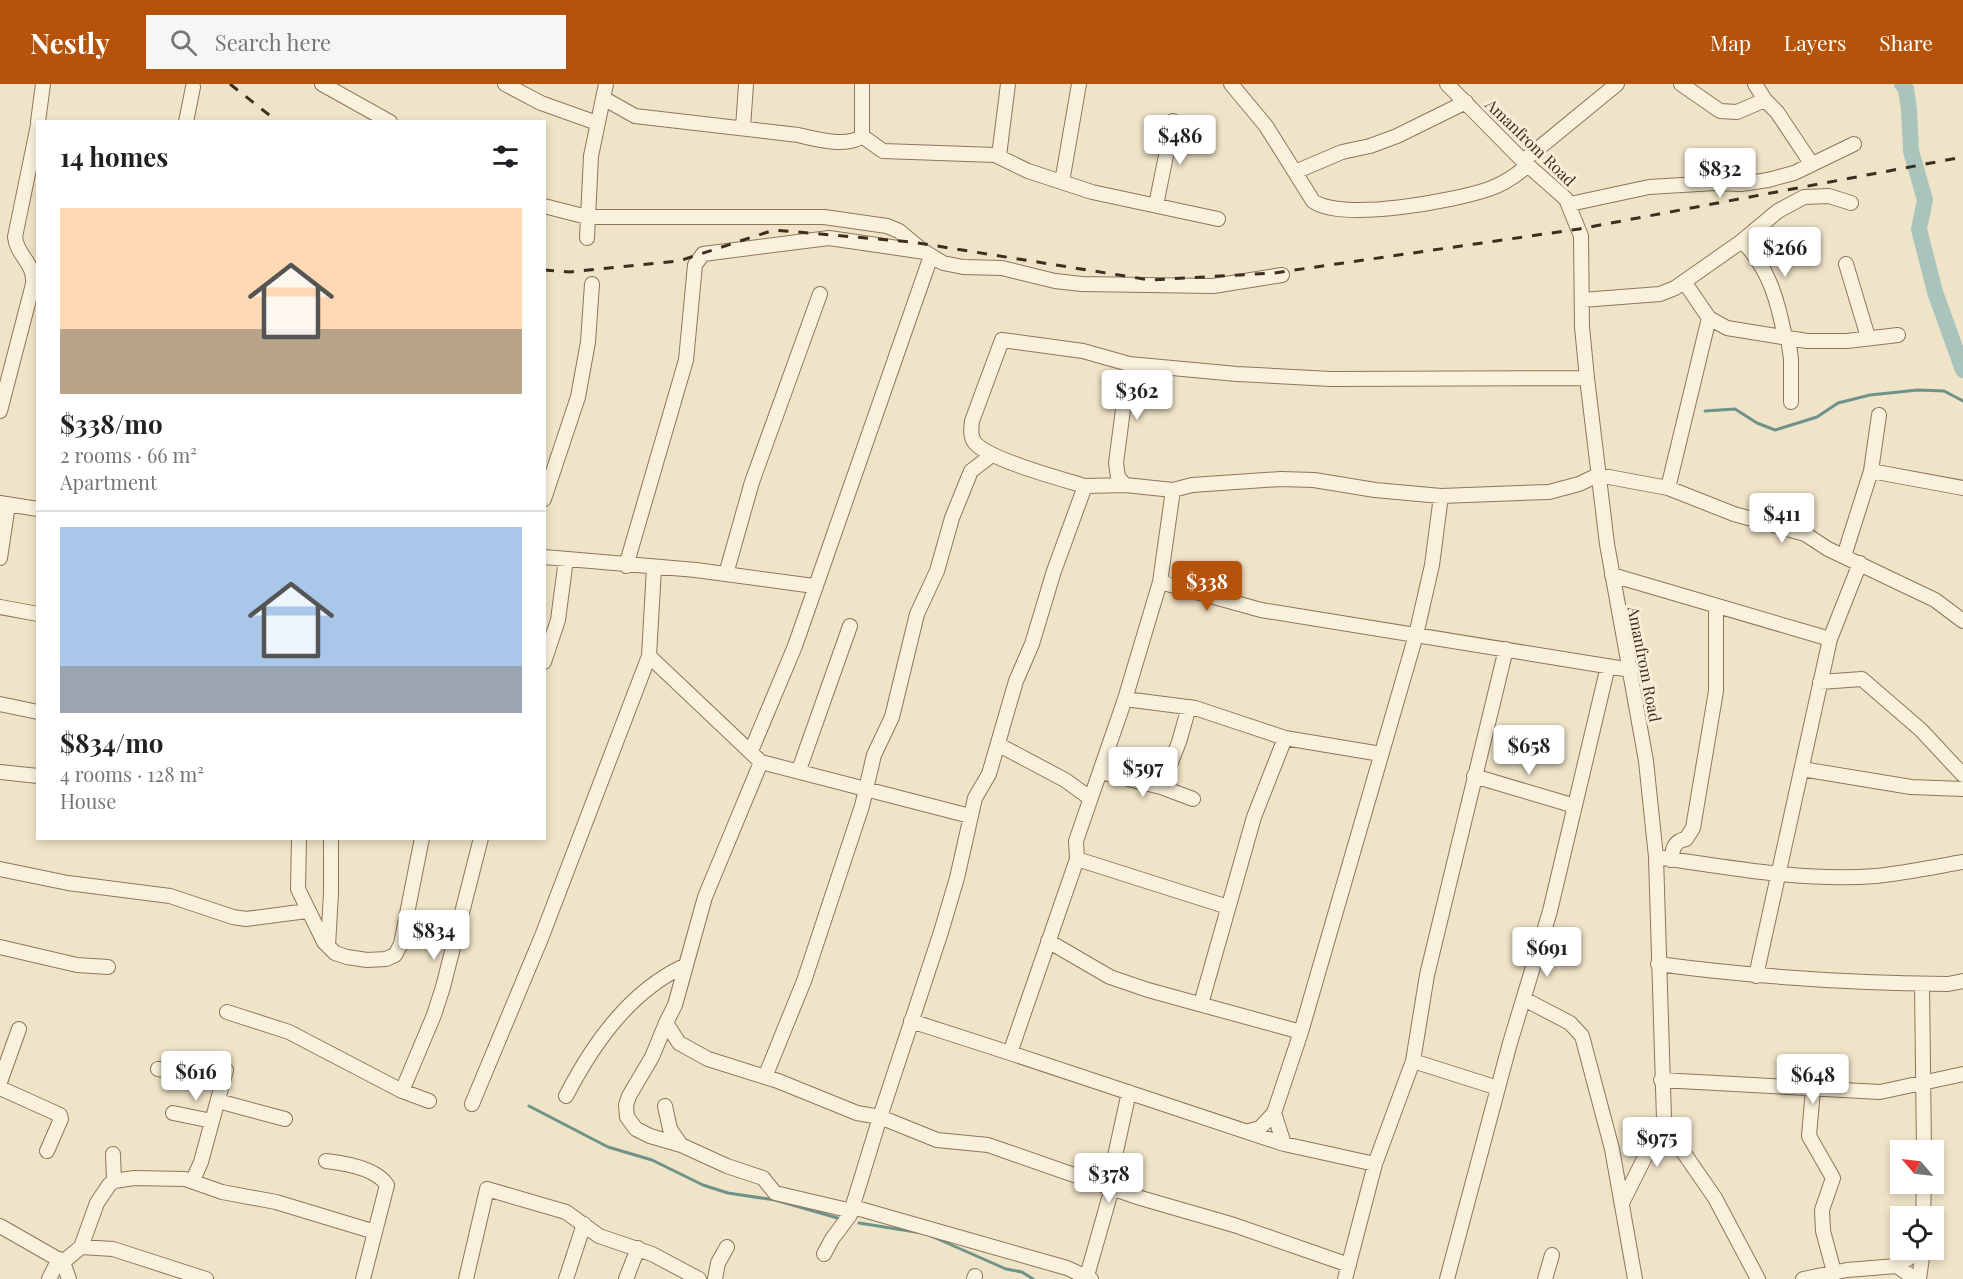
<!DOCTYPE html>
<html lang="en">
<head>
<meta charset="utf-8">
<style>
	body { margin:0; font-family:"Playfair Display",serif; background:#f6f6f6; color:#202124; height:100vh; display:flex; flex-direction:column; font-size:22px; white-space:nowrap }
	* { box-sizing:border-box; margin:0 }
	p { font-size:20px; color:#757577 }
	.icon { flex:none; width:33px; height:33px; fill:none; stroke:currentColor; stroke-width:2; stroke-linecap:round; stroke-linejoin:round }
	.map { position:relative; flex:1; overflow:hidden }
	.sheet { position:absolute; left:36px; top:36px; width:510px; height:720px; display:flex; flex-direction:column; background:#fff; border-radius:0px; box-shadow:0 3px 9px #0003 }
	.sheet>* { flex:none }
	.needle { width:39px; rotate:298deg }
	.buttons { position:absolute; left:1890px; top:1056px; display:grid; gap:12px }
	.buttons a { display:grid; place-items:center; width:54px; height:54px; border-radius:0px; background:#fff; box-shadow:0 3px 9px #0003; font-size:30px }
	.price { position:absolute; translate:-50% -51px; padding:0 14px; border-radius:6px; background:#fff; color:#222; font-size:20px; line-height:39px; filter:drop-shadow(0 2px 3px #0008) }
	.price::after { content:''; position:absolute; left:50%; top:36px; width:18px; height:14px; margin-left:-9px; background:inherit; clip-path:polygon(0 0,100% 0,50% 100%) }
	.price.selected { background:#b45309; color:#fff }
	ul { padding:0; list-style:none }
	li { display:grid; align-content:center; gap:12px; height:318px; padding:0 24px }
	li+li { border-top:2px solid #e0e0e0 }
	li span { display:grid; place-items:center; height:186px; border-radius:0px; color:#555 }
	li>.icon { margin-inline-start:auto }
	span .icon { width:108px; height:108px; fill:#fffc; stroke-width:1 }
	li b { font-size:26px }
	h2 { display:flex; justify-content:space-between; align-items:center; height:72px; padding:0 24px; font-size:26px }
	header { display:flex; align-items:center; gap:36px; box-sizing:border-box; height:84px; padding:0 30px; background:#b45309; color:#fff }
	header strong { font-size:28px }
	nav { display:flex; gap:33px; margin-inline-start:auto; font-size:21px }
	.search { width:420px; height:54px; background:#f6f6f6; display:flex; align-items:center; gap:15px; box-sizing:border-box; padding:0 21px; border-radius:0px; color:#757577; font-size:22px }
	.map>svg:first-child { display:block }
</style>
</head>
<body>
<header>
<strong>Nestly</strong>
<div class="search"><svg class="icon" aria-label="search" viewBox="0 0 24 24"><circle cx="10" cy="10" r="6"/><path d="M15 15l6 6"/></svg>Search here</div>
<nav><a>Map</a><a>Layers</a><a>Share</a></nav>
</header>
<div class="map">
<svg width="1963" height="1195" viewBox="0 0 1963 1195">
	<rect width="100%" height="100%" fill="#f0e4c8"/>
	<g fill="none" stroke-linecap="round" stroke-linejoin="round">
		<path stroke="#6f938a" stroke-width="3" d="M1705,327L1735,325L1757,339L1775,346L1817,333L1838,319L1870,311L1918,306L1944,307L1963,317
			M529,1022L608,1063L652,1076L703,1101L728,1109L775,1116L841,1135
			M859,1139L922,1149
			M931,1152L1006,1185L1022,1188L1033,1195"/>
		<path stroke="#a9c4bc" stroke-width="16" d="M1902,0L1906,5L1909,26L1911,67L1925,116L1919,145L1935,208L1963,286"/>
		<defs>
			<path id="minor" d="M322,0L390,38
				M505,0L541,19L597,39
				M862,0V52
				M1231,0L1266,42L1313,117C1342,138 1454,117 1489,105C1503,100 1517,91 1528,81
				M1447,0L1523,77L1566,115L1581,152L1582,243L1587,294L1607,460L1646,677L1656,773L1664,1035L1670,1049L1715,1114L1758,1195
				M1681,0L1720,27L1737,28L1765,16
				M1755,0L1765,16L1777,28L1811,79
				M603,14L635,32L798,51C815,55 848,64 862,52L883,67L995,71L1028,87L1092,108L1218,135
				M38,38L43,0
				M186,38L193,3
				M743,44L746,0
				M999,72L1008,0
				M1523,77L1617,0
				M1295,88L1342,68L1370,62L1397,52L1466,18
				M1062,98L1079,0
				M1570,120L1649,103L1715,99L1741,100L1768,96L1794,89L1854,60
				M1156,121L1173,37
				M544,122L587,133H824L887,142L899,147L923,167
				M587,154L591,72L606,0
				M1742,157C1769,184 1778,217 1785,254
				M1846,180L1868,253
				M1685,199L1709,234L1727,244L1807,257H1847L1898,251
				M1582,216L1660,210L1675,204L1742,157L1778,127L1804,113L1829,112L1851,119
				M1788,254L1791,275V318
				M0,327L33,200C35,179 17,172 15,153L38,41
				M1871,387L1963,404
				M1125,401L1118,393L1116,379L1129,280
				M1085,402C1061,395 990,376 975,359C970,353 971,345 972,337L1002,256L1083,267L1129,280L1237,290L1331,295L1587,294
				M1668,404L1709,234
				M1173,406L1192,401L1281,395L1314,396L1375,406L1441,412L1520,409L1549,408L1579,400L1598,391L1668,404L1734,430L1805,450L1828,465L1935,516L1963,537
				M544,415L578,313L588,258L592,200
				M0,419L38,425
				M1844,472L1871,387L1879,331
				M544,473L696,486L814,502
				M0,474L8,421
				M626,482L686,276L695,181L703,170L829,154L925,168L943,179L963,183L1002,184L1055,197L1082,200L1213,202L1282,191
				M654,484L649,572L761,678L970,732
				M726,490L752,398L820,210
				M1612,491L1830,555
				M1160,498L1261,526L1631,586
				M0,523L38,530
				M544,578L558,536L566,475
				M1820,598L1862,595L1921,646L1963,691
				M1125,615L1195,624L1285,654L1381,670
				M0,620L38,628
				M999,661L1065,696L1090,714
				M751,667L795,562L931,172
				M761,678L705,813L675,921L666,939L679,959L708,975L778,997L857,1029L880,1033L941,848L957,794L975,714L989,690L1016,597L1032,560L1054,487L1085,402L1125,401L1173,406L1160,498L1125,615L1076,757L1077,775L1228,823
				M1802,685L1911,703L1963,705
				M799,686L850,542
				M0,688L38,692
				M1100,688L1161,703L1193,715
				M1474,692L1575,722
				M1161,703L1179,658L1189,623
				M299,754L298,805L324,858L335,869L347,873L367,876L386,875L395,871L401,860L422,754
				M1656,773C1728,783 1803,798 1876,792C1905,789 1934,783 1963,778
				M1077,775L1010,969L1284,1060L1375,1080
				M1671,776C1673,764 1674,757 1686,755L1693,744L1716,607V522
				M0,785L68,799L170,812L233,833L246,835L307,827
				M1048,857L1110,893L1148,906L1301,948
				M328,862L331,809V754
				M0,863L77,881L108,883
				M1658,880C1755,893 1851,899 1948,900L1963,897
				M1756,892L1830,555L1860,479
				M1922,900L1924,1066
				M1524,915L1570,939L1582,952L1612,1065L1635,1195
				M1201,920L1254,733L1285,654
				M227,928L289,948L402,1007L429,1017
				M911,937L1010,969
				M666,939L652,973L629,1012L626,1021L627,1033L636,1045L650,1052L681,1061L727,1082L763,1094L775,1109L852,1127
				M1413,977L1498,1004
				M158,985L224,995
				M765,993L804,897L862,722L874,671L892,633L917,530L937,487L952,434L971,387L992,371
				M1661,996L1880,1008L1963,990
				M0,998L19,945
				M0,1004L60,1031L61,1035L47,1067
				M1813,1005L1809,1052L1833,1094L1822,1126L1823,1147L1834,1188
				M402,1007L434,931L443,903L481,754
				M566,1012C593,960 629,908 684,882
				M218,1017L285,1035
				M472,1020L542,852L649,572
				M665,1022L670,1045L681,1061
				M173,1029L212,1037
				M1274,1029L1284,1060
				M1249,1047L1260,1044L1274,1029L1301,948L1416,551L1432,481L1441,412
				M113,1070L114,1097
				M326,1077C344,1079 376,1084 387,1101L363,1195
				M193,1096L201,1078L226,986
				M1622,1119L1664,1035
				M853,1123L1067,1184L1091,1195
				M1923,1132L1924,1100
				M0,1142L63,1178L69,1195
				M81,1163L97,1119L109,1101L114,1097L134,1094L185,1095L222,1108L276,1118L375,1148
				M824,1170L832,1155L850,1131L880,1033L937,1056L988,1061L1137,1113L1234,1141L1349,1181
				M63,1178L81,1163L113,1165L206,1195
				M1897,1182L1921,1166
				M1087,1192L1112,1104L1113,1081L1129,1008
				M49,1195L59,1175
				M466,1195L487,1105L566,1128L599,1152L652,1170L699,1195
				M566,1195L584,1140
				M626,1195L638,1164
				M715,1195L718,1179L727,1163
				M974,1195L975,1192
				M1345,1195L1375,1080L1413,977L1427,891L1506,565
				M1447,1195L1510,959L1550,827L1608,582
				M1545,1195L1552,1171
				M1803,1195L1847,1186L1897,1182L1915,1195
				M1919,1195L1923,1166"/>
		</defs>
		<use href="#minor" stroke="#8d765c" stroke-width="16"/>
		<use href="#minor" stroke="#faf1dc" stroke-width="14"/>
		<path stroke="#3d2e20" stroke-width="3" stroke-dasharray="10 10" stroke-linecap="butt" d="M230,0L278,38
			M544,186L570,188L679,177L774,146L912,158L1150,196L1274,189L1579,145L1963,73"/>
	</g>
	<g text-anchor="middle" dominant-baseline="central" stroke-width="6" stroke-linejoin="round" paint-order="stroke">
		<g font-size="16" fill="#3d2e20" stroke="#f7eed8">
			<text transform="translate(1531 58) rotate(44)">Amanfrom Road</text>
			<text transform="translate(1645 580) rotate(79)">Amanfrom Road</text>
		</g>
	</g>
</svg>
<div class="buttons">
<a><svg class="needle" viewBox="-14 -14 28 28"><path d="M0-13l5 13h-10z" fill="#e53935"/><path d="M0 13l5-13h-10z" fill="#757577"/></svg></a>
<a><svg class="icon" aria-label="locate" viewBox="0 0 24 24"><circle cx="12" cy="12" r="6"/><path d="M12 2v4M12 18v4M2 12h4M18 12h4"/></svg></a>
</div>
<b class="price" style="left:1180px;top:82px">$486</b>
<b class="price" style="left:1720px;top:115px">$832</b>
<b class="price" style="left:1785px;top:194px">$266</b>
<b class="price" style="left:1137px;top:337px">$362</b>
<b class="price" style="left:1782px;top:460px">$411</b>
<b class="price selected" style="left:1207px;top:528px">$338</b>
<b class="price" style="left:1529px;top:692px">$658</b>
<b class="price" style="left:1143px;top:714px">$597</b>
<b class="price" style="left:434px;top:877px">$834</b>
<b class="price" style="left:1547px;top:894px">$691</b>
<b class="price" style="left:196px;top:1018px">$616</b>
<b class="price" style="left:1813px;top:1021px">$648</b>
<b class="price" style="left:1657px;top:1084px">$975</b>
<b class="price" style="left:1109px;top:1120px">$378</b>
<section class="sheet">
<h2>14 homes<svg class="icon" aria-label="filters" viewBox="0 0 24 24"><path d="M4 7h16M4 17h16"/><circle cx="9" cy="7" r="2"/><circle cx="15" cy="17" r="2"/></svg></h2>
<ul>
<li><span style="background:linear-gradient(#ffd9b3 65%,#b9a48a 0)"><svg class="icon" aria-label="home" viewBox="0 0 24 24"><path d="M3 11l9-7 9 7M6 9v11h12V9"/></svg></span><div><b>$338/mo</b><p>2 rooms · 66 m²</p><p>Apartment</p></div></li>
<li><span style="background:linear-gradient(#a9c7e8 75%,#9aa5b1 0)"><svg class="icon" aria-label="home" viewBox="0 0 24 24"><path d="M3 11l9-7 9 7M6 9v11h12V9"/></svg></span><div><b>$834/mo</b><p>4 rooms · 128 m²</p><p>House</p></div></li>
</ul>
</section>
</div>
</body>
</html>
